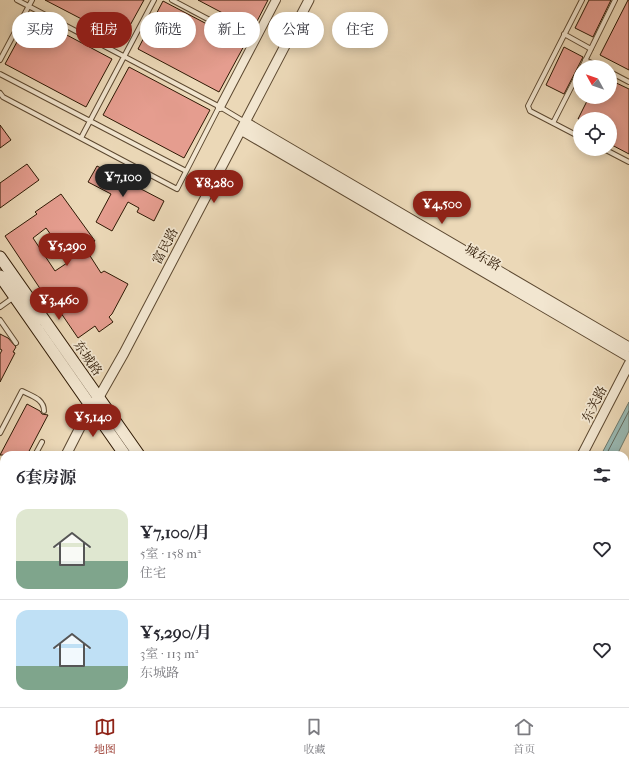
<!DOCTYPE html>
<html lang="zh">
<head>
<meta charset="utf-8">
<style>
	body { margin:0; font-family:"IM FELL French Canon","Noto Serif SC",serif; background:#f2f2f3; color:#2b2b33; height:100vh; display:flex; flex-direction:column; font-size:15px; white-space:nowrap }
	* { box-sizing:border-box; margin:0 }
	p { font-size:13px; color:#7c7c81 }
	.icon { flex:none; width:22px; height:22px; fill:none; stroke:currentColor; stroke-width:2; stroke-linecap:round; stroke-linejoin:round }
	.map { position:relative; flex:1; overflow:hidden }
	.details { position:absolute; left:0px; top:451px; width:629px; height:256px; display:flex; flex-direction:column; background:#fff; border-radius:12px 12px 0 0; box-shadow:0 2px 10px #0003 }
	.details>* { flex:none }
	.top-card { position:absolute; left:12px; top:12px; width:400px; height:36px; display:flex; gap:8px }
	.needle { width:26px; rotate:310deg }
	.tools { position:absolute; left:573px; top:60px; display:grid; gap:8px }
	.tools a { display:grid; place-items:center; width:44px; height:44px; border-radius:50%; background:#fff; box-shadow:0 2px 10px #0003; font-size:20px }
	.price { position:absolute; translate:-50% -34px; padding:0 9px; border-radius:14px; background:#8f2418; color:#fff; font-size:13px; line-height:26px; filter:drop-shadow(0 1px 2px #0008) }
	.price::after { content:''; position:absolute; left:50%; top:24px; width:12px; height:9px; margin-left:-6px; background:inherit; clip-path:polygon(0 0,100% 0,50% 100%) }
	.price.active { background:#222; color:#fff }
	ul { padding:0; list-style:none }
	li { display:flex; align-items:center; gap:12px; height:100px; padding:0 16px }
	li+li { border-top:1px solid #e1e1e2 }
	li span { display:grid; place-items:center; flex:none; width:112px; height:80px; border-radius:12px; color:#555 }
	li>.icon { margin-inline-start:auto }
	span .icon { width:48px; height:48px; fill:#fffc; stroke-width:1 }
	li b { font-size:17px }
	h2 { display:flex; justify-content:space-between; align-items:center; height:48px; padding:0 16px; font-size:17px }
	.chip { padding:0 14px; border-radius:18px; background:#fff; box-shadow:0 2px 10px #0003; font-size:14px; line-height:36px }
	.chip.active { background:#8f2418; color:#fff }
	.tabs { display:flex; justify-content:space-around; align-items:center; height:56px; border-top:1px solid #e1e1e2; background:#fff; font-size:11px; color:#7c7c81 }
	.tabs a { display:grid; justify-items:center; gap:2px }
	.tabs .active { color:#8f2418 }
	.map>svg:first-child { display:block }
</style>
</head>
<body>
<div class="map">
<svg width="629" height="707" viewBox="0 0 629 707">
	<rect width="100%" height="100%" fill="#ebd8b7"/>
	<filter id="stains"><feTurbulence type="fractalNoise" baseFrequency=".005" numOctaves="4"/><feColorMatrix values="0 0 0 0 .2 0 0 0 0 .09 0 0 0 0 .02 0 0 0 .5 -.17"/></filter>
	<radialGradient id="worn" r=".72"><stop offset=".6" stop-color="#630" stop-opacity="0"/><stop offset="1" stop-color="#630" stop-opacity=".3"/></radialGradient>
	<path fill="#99b9b3" stroke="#6e796d" d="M629,402V431L617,455H601Z"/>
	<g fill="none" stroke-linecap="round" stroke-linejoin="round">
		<path stroke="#64695c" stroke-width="1" d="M606,455L629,411"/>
	</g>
	<path fill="#e59d8f" stroke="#2e1904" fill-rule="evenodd" d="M45,0H144L122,40Z
		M198,0H268L253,29Z
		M589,0H611L593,37L575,28Z
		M628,0H629V70L600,55Z
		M163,1L245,44L219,92L138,49Z
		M31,16L112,59L86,107L5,64Z
		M564,47L583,57L564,94L546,85Z
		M129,67L210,110L184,158L103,115Z
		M610,80L629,89V154L610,144V119H578L589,97H610Z
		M0,125L11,140L0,148Z
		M27,164L39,180L0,208V183Z
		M97,166L164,201L154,221L137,212L139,208L128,202L112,231L96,222L111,194L88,182Z
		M61,194L95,241L85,248L101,273L104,271L128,284L112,314L109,317L113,322L99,332L95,326L78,338L50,297L47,299L5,236L37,214L35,212ZM46,228L70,261L55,271L33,238Z
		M0,334L8,338L16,347L13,352L15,353L0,382V354L2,350L0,349Z
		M27,404L40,411L42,414L48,415L27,455H0Z"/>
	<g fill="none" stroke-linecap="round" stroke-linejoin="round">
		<defs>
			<path id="service" d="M17,0L220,107L245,122
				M172,0L253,43
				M564,34L591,49
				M0,60L32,0
				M585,60L600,67
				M582,67L615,0
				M610,72L629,82
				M0,74L186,171
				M0,93L3,97L177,189L219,107
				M553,123L580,70
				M580,137L530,111L528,106L582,0
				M81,138L154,0
				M604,149L629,162
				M0,307L14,297
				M0,320L16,343
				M0,433L22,391C32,396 44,399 44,411
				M35,455L42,442
				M0,484L4,477
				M0,500L4,509
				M0,518L4,517
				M0,640L4,632
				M2,707L4,703
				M39,707L41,703
				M117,707L119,703
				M158,707L160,703"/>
			<path id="minor" d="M220,107L276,0"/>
			<path id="tertiary" d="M245,122L629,347
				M241,130L629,357
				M66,455L91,406L99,397L124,353L309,0
				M582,455L629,364
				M0,581L4,573
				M0,594L4,586
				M453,707L455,703"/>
			<path id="secondary" d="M0,257L139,455
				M0,276L125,455
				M327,703L332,707
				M342,703L347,707"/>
		</defs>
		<use href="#service" stroke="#5d4931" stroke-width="6"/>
		<use href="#minor" stroke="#5d4931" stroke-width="10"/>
		<use href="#tertiary" stroke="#5d4931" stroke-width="11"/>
		<use href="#secondary" stroke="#2e1904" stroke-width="13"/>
		<use href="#service" stroke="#f2e6d0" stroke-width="4"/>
		<use href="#minor" stroke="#f2e6d0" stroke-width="8"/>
		<use href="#tertiary" stroke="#f2e6d0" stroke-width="9"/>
		<use href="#secondary" stroke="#f2e6d0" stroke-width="11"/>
	</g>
	<g text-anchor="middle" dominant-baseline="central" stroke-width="3.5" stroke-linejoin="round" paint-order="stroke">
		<g font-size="13" fill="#2e1904" stroke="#f2e6d0">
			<text transform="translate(165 246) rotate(-62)">富民路</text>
			<text transform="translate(483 257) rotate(30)">城东路</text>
			<text transform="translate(88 358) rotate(55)">东城路</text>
			<text transform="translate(594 404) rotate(-63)">东关路</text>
		</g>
	</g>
	<rect width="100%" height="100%" filter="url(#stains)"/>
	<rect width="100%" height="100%" fill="url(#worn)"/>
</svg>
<div class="tools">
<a><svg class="needle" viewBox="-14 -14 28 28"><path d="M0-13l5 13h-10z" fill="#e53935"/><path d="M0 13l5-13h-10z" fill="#7c7c81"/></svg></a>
<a><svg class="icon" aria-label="locate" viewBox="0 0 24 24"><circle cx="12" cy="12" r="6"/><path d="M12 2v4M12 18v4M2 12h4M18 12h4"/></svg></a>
</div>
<b class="price active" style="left:123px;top:198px">¥7,100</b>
<b class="price" style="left:214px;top:204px">¥8,280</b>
<b class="price" style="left:442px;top:225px">¥4,500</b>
<b class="price" style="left:67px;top:267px">¥5,290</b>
<b class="price" style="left:59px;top:321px">¥3,460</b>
<b class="price" style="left:93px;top:438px">¥5,140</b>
<div class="top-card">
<a class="chip">买房</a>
<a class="chip active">租房</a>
<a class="chip">筛选</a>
<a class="chip">新上</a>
<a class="chip">公寓</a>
<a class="chip">住宅</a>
</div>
<section class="details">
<h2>6套房源<svg class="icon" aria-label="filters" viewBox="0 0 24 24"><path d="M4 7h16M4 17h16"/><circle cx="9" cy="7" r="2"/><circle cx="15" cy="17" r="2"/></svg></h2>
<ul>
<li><span style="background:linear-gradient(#dfe7d0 65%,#7fa58c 0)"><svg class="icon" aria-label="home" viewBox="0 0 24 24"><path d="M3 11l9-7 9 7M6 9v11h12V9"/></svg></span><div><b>¥7,100/月</b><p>5室 · 158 m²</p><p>住宅</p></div><svg class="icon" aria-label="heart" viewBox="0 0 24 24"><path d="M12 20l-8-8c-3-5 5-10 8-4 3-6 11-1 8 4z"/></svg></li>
<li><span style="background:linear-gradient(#bfe0f5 70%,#7fa58c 0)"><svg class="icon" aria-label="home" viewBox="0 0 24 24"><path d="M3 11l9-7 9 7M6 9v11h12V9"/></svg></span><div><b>¥5,290/月</b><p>3室 · 113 m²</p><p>东城路</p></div><svg class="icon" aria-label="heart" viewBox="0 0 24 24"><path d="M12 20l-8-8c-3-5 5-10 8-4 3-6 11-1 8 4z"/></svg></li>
</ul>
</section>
</div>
<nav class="tabs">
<a class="active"><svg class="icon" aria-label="map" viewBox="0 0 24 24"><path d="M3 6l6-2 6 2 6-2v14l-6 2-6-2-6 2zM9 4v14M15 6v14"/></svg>地图</a>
<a><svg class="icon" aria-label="saved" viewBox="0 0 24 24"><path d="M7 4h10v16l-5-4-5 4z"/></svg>收藏</a>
<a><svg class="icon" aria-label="home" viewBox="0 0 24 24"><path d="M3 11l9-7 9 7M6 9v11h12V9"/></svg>首页</a>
</nav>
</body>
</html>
